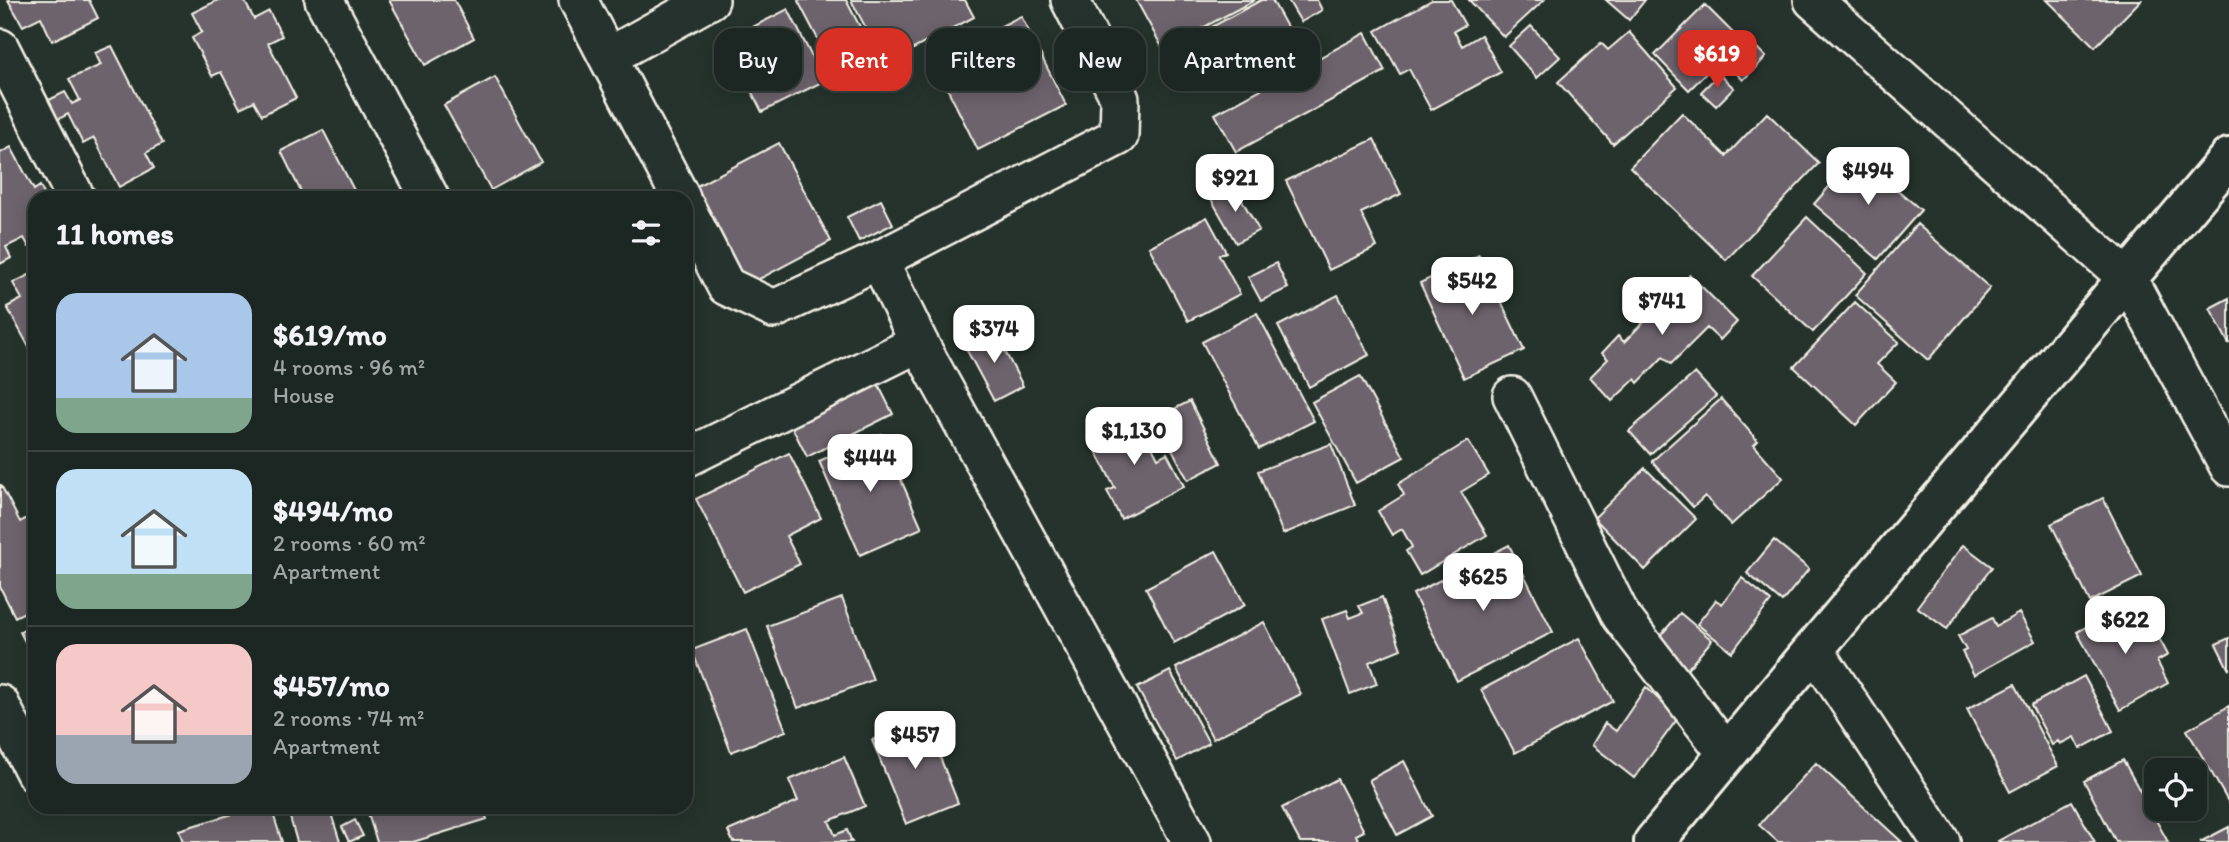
<!DOCTYPE html>
<html lang="en">
<head>
<meta charset="utf-8">
<style>
	body { margin:0; font-family:Itim,sans-serif; background:#252e2a; color:#f1f3f6; height:100vh; display:flex; flex-direction:column; font-size:26px; white-space:nowrap }
	* { box-sizing:border-box; margin:0 }
	p { font-size:23px; color:#a0a5a5 }
	.icon { flex:none; width:38px; height:38px; fill:none; stroke:currentColor; stroke-width:2; stroke-linecap:round; stroke-linejoin:round }
	.map { position:relative; flex:1; overflow:hidden }
	.details { position:absolute; left:28px; top:191px; width:665px; height:623px; display:flex; flex-direction:column; background:#1c2622; border-radius:21px; box-shadow:0 4px 18px #0003,0 0 0 2px #3a4340 }
	.details>* { flex:none }
	.hud { position:absolute; left:714px; top:28px; width:665px; height:63px; display:flex; gap:14px }
	.fabs { position:absolute; left:2144px; top:758px; display:grid; gap:14px }
	.fabs a { display:grid; place-items:center; width:63px; height:63px; border-radius:14px; background:#1c2622; box-shadow:0 4px 18px #0003,0 0 0 2px #3a4340; font-size:35px }
	.price { position:absolute; translate:-50% -60px; padding:0 16px; border-radius:14px; background:#fff; color:#222; font-size:23px; line-height:46px; filter:drop-shadow(0 2px 4px #0008) }
	.price::after { content:''; position:absolute; left:50%; top:42px; width:21px; height:16px; margin-left:-10px; background:inherit; clip-path:polygon(0 0,100% 0,50% 100%) }
	.price.active { background:#d93025; color:#fff }
	ul { padding:0; list-style:none }
	li { display:flex; align-items:center; gap:21px; height:175px; padding:0 28px }
	li+li { border-top:2px solid #3a4340 }
	li span { display:grid; place-items:center; flex:none; width:196px; height:140px; border-radius:21px; color:#555 }
	li>.icon { margin-inline-start:auto }
	span .icon { width:84px; height:84px; fill:#fffc; stroke-width:1 }
	li b { font-size:30px }
	h2 { display:flex; justify-content:space-between; align-items:center; height:84px; padding:0 28px; font-size:30px }
	.chip { padding:0 24px; border-radius:21px; background:#1c2622; box-shadow:0 4px 18px #0003,0 0 0 2px #3a4340; font-size:24px; line-height:63px }
	.chip.active { background:#d93025; color:#fff }
	.map>svg:first-child { display:block }
</style>
</head>
<body>
<div class="map">
<svg width="2229" height="842" viewBox="0 0 2229 842">
	<rect width="100%" height="100%" fill="#26332d"/>
	<filter id="ink" filterUnits="userSpaceOnUse"><feTurbulence type="fractalNoise" baseFrequency=".0143" numOctaves="2"/><feDisplacementMap in="SourceGraphic" scale="14" xChannelSelector="R" yChannelSelector="G"/><feConvolveMatrix kernelMatrix="1 2 1 2 8 2 1 2 1" color-interpolation-filters="sRGB"/></filter>
	<g filter="url(#ink)">
		<path fill="#6d646c" stroke="#f4f1e8" stroke-width="2" d="M8,0H89L98,18L52,41L41,17L23,26Z
			M218,0H244L254,19L269,11L282,36L268,43L296,98L262,115L254,101L240,108L221,72L212,76L192,38L202,32L192,13Z
			M389,0H454L474,38L425,65Z
			M800,0H846L880,65L842,85L798,1Z
			M851,0H965L974,17L885,64Z
			M1136,0H1255L1163,49Z
			M1261,0H1272L1296,43L1225,82L1199,34Z
			M1288,0H1317L1322,10L1301,22Z
			M1432,0H1451L1465,25L1454,31L1462,46L1481,35L1501,72L1431,110L1409,69L1400,74L1376,31Z
			M1469,0H1544L1504,37Z
			M1606,0H1645L1629,20Z
			M2047,0H2141L2095,47Z
			M1705,5L1740,40L1689,90L1655,55Z
			M788,9L824,81L762,112L739,67L747,63L733,37Z
			M1021,16L1066,105L978,150L933,60Z
			M1531,26L1560,57L1537,78L1509,46Z
			M1629,32L1677,87L1613,144L1558,82L1601,43L1608,50Z
			M1365,33L1385,71L1236,152L1215,114Z
			M1749,40L1766,57L1743,80L1726,63Z
			M112,46L162,144L146,153L154,168L119,187L94,138L83,144L68,114L57,120L47,101L65,92L72,104L80,100L69,79L101,65L95,53Z
			M1719,74L1734,88L1716,106L1701,92Z
			M495,77L541,162L491,190L444,105Z
			M1682,113L1726,156L1767,113L1819,163L1726,260L1630,167Z
			M323,130L358,198H304L281,151Z
			M1374,139L1401,194L1361,213L1377,247L1329,270L1286,181Z
			M779,143L831,241L746,286L693,188Z
			M11,147L34,190L40,186L46,198H35V244L29,247L24,238L6,247L11,258L0,264V153Z
			M1857,155L1921,210L1878,259L1814,204Z
			M1234,186L1259,230L1236,243L1211,199Z
			M881,200L893,224L859,241L847,217Z
			M1207,217L1226,252L1219,255L1240,294L1188,321L1149,247Z
			M1807,217L1867,273L1813,332L1752,276Z
			M1917,224L1990,288L1928,360L1855,295Z
			M1479,255L1524,350L1464,378L1420,283Z
			M1276,263L1288,288L1261,301L1248,277Z
			M35,272V358L7,307L22,299L13,283Z
			M1690,275L1737,322L1720,340L1707,328L1671,364L1663,357L1638,383L1635,379L1612,401L1590,377L1608,359L1602,353L1618,336L1624,342Z
			M1338,295L1369,355L1309,387L1278,326Z
			M2229,298V344L2210,308Z
			M1855,302L1899,342L1877,364L1896,382L1856,425L1794,367Z
			M1257,313L1314,421L1259,449L1202,342Z
			M994,330L1023,386L994,401L964,345Z
			M1695,373L1716,396L1650,454L1629,431Z
			M1360,376L1404,457L1356,483L1312,402Z
			M875,378L893,414L807,457L789,421Z
			M1721,399L1758,441L1754,445L1783,478L1731,525L1705,496L1693,507L1652,461Z
			M1190,401L1221,463L1188,480L1156,418Z
			M1135,413L1158,458L1167,453L1184,486L1121,519L1107,491L1115,488L1089,437Z
			M881,434L922,528L860,555L819,461Z
			M1468,441L1489,475L1461,492L1487,535L1420,575L1406,551L1412,547L1402,529L1392,535L1378,511L1404,495L1398,484Z
			M1331,444L1355,505L1283,534L1258,471Z
			M789,453L821,518L786,536L800,564L743,592L696,499Z
			M1645,468L1696,519L1645,570L1594,518Z
			M0,485H1L20,522L35,514V607L15,617L0,587Z
			M2103,498L2142,576L2090,602L2051,524Z
			M1774,540L1809,569L1782,602L1747,573Z
			M1509,545L1553,632L1457,681L1413,594Z
			M1963,545L1992,567L1947,629L1917,607Z
			M1216,551L1245,605L1174,643L1146,588Z
			M1742,578L1771,601L1732,652L1697,624L1716,600L1722,604Z
			M1382,597L1401,649L1369,662L1377,684L1350,694L1322,619L1347,610L1350,618L1363,613L1359,606Z
			M842,598L873,680L798,708L767,626Z
			M2126,605L2140,631L2152,625L2168,655L2157,661L2168,683L2120,710L2077,632Z
			M1680,613L1712,640L1685,672L1653,644Z
			M2019,613L2035,641L1974,675L1962,652L1966,650L1958,636L1992,618L1996,626Z
			M1264,622L1301,694L1213,739L1176,668Z
			M35,624V661L20,632Z
			M747,629L786,731L731,752L692,650Z
			M1579,638L1613,701L1515,753L1481,690Z
			M2229,638V670L2216,644Z
			M1170,671L1209,743L1177,761L1137,688Z
			M2084,676L2113,731L2080,749L2074,737L2060,744L2058,741L2052,745L2031,705Z
			M2015,684L2058,766L2010,792L1967,709Z
			M1646,687L1678,718L1634,778L1592,745L1605,723L1616,731Z
			M2229,706V803L2187,730Z
			M925,719L958,803L906,824L872,740Z
			M844,757L865,806L829,821L835,835L847,830L852,842H733L728,831L798,801L789,780Z
			M2123,760L2168,842H2116L2084,781Z
			M1404,761L1432,816L1397,835L1369,780Z
			M1816,763L1902,842H1778L1759,825Z
			M1337,779L1364,831L1356,835L1359,842H1300L1282,808Z
			M2072,801L2095,842H1999L1998,841Z
			M256,807H271L282,842H183L179,830Z
			M287,807H329L340,842H297Z
			M366,807H487L483,808L487,819L413,842H377Z
			M355,820L363,836L349,842L342,827Z
			M2229,827V842H2200Z"/>
		<g fill="none" stroke-linecap="round" stroke-linejoin="round">
			<defs>
				<path id="minor" d="M324,0L430,198
					M578,0L681,198
					M1813,0L2128,279L2229,467
					M0,48L76,198
					M608,57L710,0
					M686,208L726,286L774,309L879,260L1119,136L1120,99L1070,0
					M879,260L919,343L1192,842
					M1512,396L1621,616L1727,754
					M686,458L919,343
					M1814,649L1941,842
					M0,704L35,773"/>
				<path id="tertiary" d="M1654,842L1814,649L2229,158"/>
			</defs>
			<use href="#minor" stroke="#f4f1e8" stroke-width="42"/>
			<use href="#tertiary" stroke="#f4f1e8" stroke-width="44"/>
			<use href="#minor" stroke="#26332d" stroke-width="37"/>
			<use href="#tertiary" stroke="#26332d" stroke-width="38"/>
		</g>
	</g>
</svg>
<div class="fabs">
<a><svg class="icon" aria-label="locate" viewBox="0 0 24 24"><circle cx="12" cy="12" r="6"/><path d="M12 2v4M12 18v4M2 12h4M18 12h4"/></svg></a>
</div>
<b class="price active" style="left:1717px;top:90px">$619</b>
<b class="price" style="left:1868px;top:207px">$494</b>
<b class="price" style="left:1235px;top:214px">$921</b>
<b class="price" style="left:1472px;top:317px">$542</b>
<b class="price" style="left:1662px;top:337px">$741</b>
<b class="price" style="left:994px;top:365px">$374</b>
<b class="price" style="left:1134px;top:467px">$1,130</b>
<b class="price" style="left:870px;top:494px">$444</b>
<b class="price" style="left:1483px;top:613px">$625</b>
<b class="price" style="left:2125px;top:656px">$622</b>
<b class="price" style="left:915px;top:771px">$457</b>
<div class="hud">
<a class="chip">Buy</a>
<a class="chip active">Rent</a>
<a class="chip">Filters</a>
<a class="chip">New</a>
<a class="chip">Apartment</a>
</div>
<section class="details">
<h2>11 homes<svg class="icon" aria-label="filters" viewBox="0 0 24 24"><path d="M4 7h16M4 17h16"/><circle cx="9" cy="7" r="2"/><circle cx="15" cy="17" r="2"/></svg></h2>
<ul>
<li><span style="background:linear-gradient(#a9c7e8 75%,#7fa58c 0)"><svg class="icon" aria-label="home" viewBox="0 0 24 24"><path d="M3 11l9-7 9 7M6 9v11h12V9"/></svg></span><div><b>$619/mo</b><p>4 rooms · 96 m²</p><p>House</p></div></li>
<li><span style="background:linear-gradient(#bfe0f5 75%,#7fa58c 0)"><svg class="icon" aria-label="home" viewBox="0 0 24 24"><path d="M3 11l9-7 9 7M6 9v11h12V9"/></svg></span><div><b>$494/mo</b><p>2 rooms · 60 m²</p><p>Apartment</p></div></li>
<li><span style="background:linear-gradient(#f6c9c9 65%,#9aa5b1 0)"><svg class="icon" aria-label="home" viewBox="0 0 24 24"><path d="M3 11l9-7 9 7M6 9v11h12V9"/></svg></span><div><b>$457/mo</b><p>2 rooms · 74 m²</p><p>Apartment</p></div></li>
</ul>
</section>
</div>
</body>
</html>
